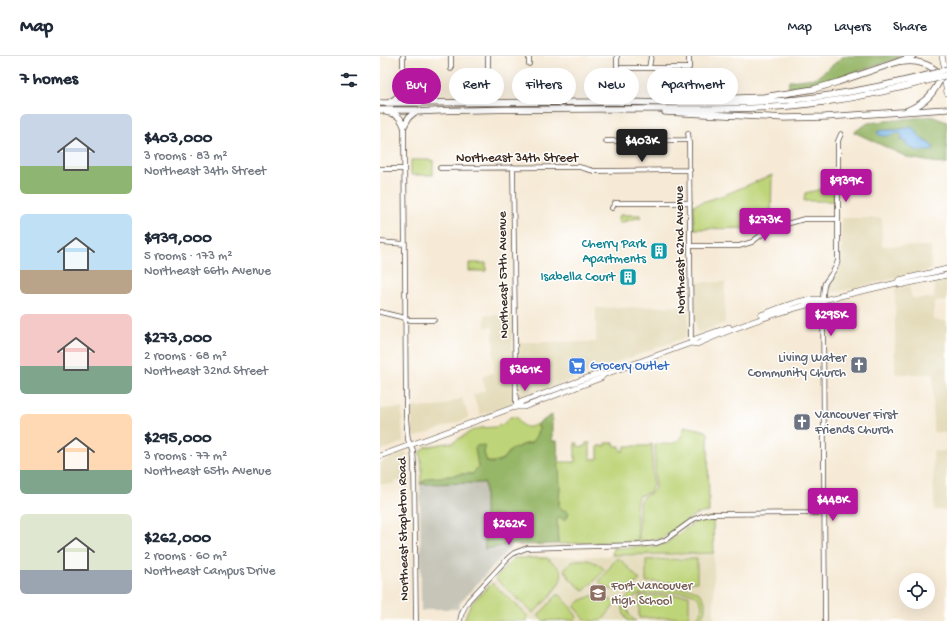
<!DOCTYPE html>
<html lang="en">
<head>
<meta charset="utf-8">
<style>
	body { margin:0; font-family:"Gochi Hand",sans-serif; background:#f6f6f7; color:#1f2937; height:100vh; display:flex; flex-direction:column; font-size:15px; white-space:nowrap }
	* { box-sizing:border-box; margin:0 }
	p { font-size:13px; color:#747a83 }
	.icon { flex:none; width:22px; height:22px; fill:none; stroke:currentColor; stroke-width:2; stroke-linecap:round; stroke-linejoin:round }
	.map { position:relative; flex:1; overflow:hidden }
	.drawer { display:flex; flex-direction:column; background:#fff; width:380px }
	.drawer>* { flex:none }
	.banner { position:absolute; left:12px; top:12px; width:380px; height:36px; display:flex; gap:8px }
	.tools { position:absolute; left:519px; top:517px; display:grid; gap:8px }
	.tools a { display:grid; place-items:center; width:36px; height:36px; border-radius:50%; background:#fff; box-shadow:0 4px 16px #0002; font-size:20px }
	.price { position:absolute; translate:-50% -34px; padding:0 9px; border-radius:4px; background:#b5179e; color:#fff; font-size:13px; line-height:26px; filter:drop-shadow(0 1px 2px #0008) }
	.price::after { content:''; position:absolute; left:50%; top:24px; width:12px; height:9px; margin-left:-6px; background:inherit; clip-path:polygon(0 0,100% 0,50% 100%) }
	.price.active { background:#222; color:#fff }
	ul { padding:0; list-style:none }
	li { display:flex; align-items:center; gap:12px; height:100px; padding:0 20px }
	li span { display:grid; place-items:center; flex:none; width:112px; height:80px; border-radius:6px; color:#555 }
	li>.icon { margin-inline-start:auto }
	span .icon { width:48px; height:48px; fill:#fffc; stroke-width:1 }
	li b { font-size:17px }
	h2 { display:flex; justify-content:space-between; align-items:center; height:48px; padding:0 20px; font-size:17px }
	.tag { padding:0 14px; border-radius:18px; background:#fff; box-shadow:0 4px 16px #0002; font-size:14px; line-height:36px }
	.tag.active { background:#b5179e; color:#fff }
	header { display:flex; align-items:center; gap:24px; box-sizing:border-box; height:56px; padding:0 20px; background:#fff; border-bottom:1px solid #e0e1e3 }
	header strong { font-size:19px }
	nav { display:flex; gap:22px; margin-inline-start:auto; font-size:14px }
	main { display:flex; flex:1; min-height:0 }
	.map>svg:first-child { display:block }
</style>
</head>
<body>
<header>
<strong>Map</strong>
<nav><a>Map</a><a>Layers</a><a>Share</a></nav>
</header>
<main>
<section class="drawer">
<h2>7 homes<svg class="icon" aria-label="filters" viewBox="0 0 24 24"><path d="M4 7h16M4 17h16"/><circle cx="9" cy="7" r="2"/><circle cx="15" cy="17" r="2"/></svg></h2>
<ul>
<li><span style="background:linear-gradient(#c9d6e8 65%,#8fb573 0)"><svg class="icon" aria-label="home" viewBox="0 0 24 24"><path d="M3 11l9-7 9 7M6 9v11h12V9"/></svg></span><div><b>$403,000</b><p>3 rooms · 83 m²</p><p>Northeast 34th Street</p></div></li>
<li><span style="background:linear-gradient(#bfe0f5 70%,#b9a48a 0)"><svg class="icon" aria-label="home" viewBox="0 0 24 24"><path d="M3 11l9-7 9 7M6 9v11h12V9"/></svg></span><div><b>$939,000</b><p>5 rooms · 173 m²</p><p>Northeast 66th Avenue</p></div></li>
<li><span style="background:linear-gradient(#f6c9c9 65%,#7fa58c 0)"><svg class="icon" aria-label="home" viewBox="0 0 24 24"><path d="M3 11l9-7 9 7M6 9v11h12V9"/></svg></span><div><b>$273,000</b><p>2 rooms · 68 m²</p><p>Northeast 32nd Street</p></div></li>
<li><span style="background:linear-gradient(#ffd9b3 70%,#7fa58c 0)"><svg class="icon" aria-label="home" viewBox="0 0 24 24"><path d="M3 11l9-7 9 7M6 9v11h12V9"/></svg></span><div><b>$295,000</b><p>3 rooms · 77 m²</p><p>Northeast 65th Avenue</p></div></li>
<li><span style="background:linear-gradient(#dfe7d0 70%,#9aa5b1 0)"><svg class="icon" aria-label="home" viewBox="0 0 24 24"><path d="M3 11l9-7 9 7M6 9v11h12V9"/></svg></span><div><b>$262,000</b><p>2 rooms · 60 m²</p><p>Northeast Campus Drive</p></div></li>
</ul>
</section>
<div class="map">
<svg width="567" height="565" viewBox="0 0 567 565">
	<rect width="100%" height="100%" fill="#fff"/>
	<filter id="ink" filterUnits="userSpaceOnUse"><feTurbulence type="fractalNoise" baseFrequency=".025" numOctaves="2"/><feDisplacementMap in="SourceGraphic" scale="8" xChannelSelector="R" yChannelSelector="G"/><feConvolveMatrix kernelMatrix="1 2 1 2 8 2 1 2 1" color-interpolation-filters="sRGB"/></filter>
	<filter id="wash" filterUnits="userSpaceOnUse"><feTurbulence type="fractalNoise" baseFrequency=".012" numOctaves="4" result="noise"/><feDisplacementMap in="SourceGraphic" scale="16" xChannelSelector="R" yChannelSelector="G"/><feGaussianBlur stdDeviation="0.9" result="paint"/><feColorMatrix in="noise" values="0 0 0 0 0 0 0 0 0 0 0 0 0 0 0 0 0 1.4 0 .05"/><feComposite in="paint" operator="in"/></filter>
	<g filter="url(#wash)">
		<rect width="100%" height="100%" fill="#f6ead6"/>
		<path fill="#e4dbba" d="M461,162H502V190H551V214L460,235L454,236L452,235L449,229L450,226L456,218L461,207Z
			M567,221V245L554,246V264L567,265V377L553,376V318H515V232L529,230L532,242H554L555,224Z
			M315,226H345V267L319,277L316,274Z
			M308,250L309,280L142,342L139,340V286H216V252Z
			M105,259H132L133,345L131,348L100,359L93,339L106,334L102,321L114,316L113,271H105Z
			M82,342L89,362L36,381L33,379L32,375V351H54L61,350Z
			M22,352V366L23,386L0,395V353Z
			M553,395H567V454H554Z
			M25,396L27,397L28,408L29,425H16L15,428H0V406Z
			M334,497V565H84L86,556L88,552L134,502Z"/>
		<path fill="#c6c5b8" d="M105,427V493L133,488L80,547L78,553H50L41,555L40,428Z"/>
		<path fill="#bed478" stroke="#7c7f4b" d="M31,104H53V119H31Z
			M392,119L391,167L382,172L314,173L313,149L344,139Z
			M454,130V145H424L425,137Z
			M240,159H261V161L239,167L238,162Z
			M89,207H106V215H89Z
			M130,361H137C141,371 147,374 157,368L159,372C157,378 156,381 152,386C148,388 144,388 140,390C128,396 123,408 107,406L104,397L105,391L98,411L93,418H82L62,421L48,422L40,428L42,414L40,396L45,391L66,387H72L93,374L100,372L115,371L123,368L127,365Z
			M305,370L326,375L328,377L329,456L316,458L281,483L259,485V448C261,436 270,442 275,432V388C292,388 300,390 305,370Z
			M195,387H198L197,390L206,391V387H210V403H218V390H226V387H234L235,390H240L241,395H244L245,390H267L272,388L273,430L270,436L261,439L258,441L256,451L258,485L178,488L177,464L179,461V445L180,430L178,406H195Z
			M333,461L334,497L232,499L233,492L276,490L287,487L313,467L325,462Z
			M134,502H167C171,506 178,510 181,515C186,526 161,550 153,557L115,522Z
			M236,503H240L260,524C248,535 231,539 219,526Z
			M317,503V526H266V504Z
			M196,504C208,503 216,505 225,514L204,535L190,523L184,513L191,507Z
			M112,527L147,559V565H85C85,550 102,537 112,527Z
			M307,532C325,535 331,550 319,565H310C327,560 325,539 307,536L261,538C247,541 242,557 256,565H248C237,551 245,537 261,533Z
			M177,539H180L189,549L197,561L195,564L163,565L158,560Z
			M309,539V561L259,562V540Z
			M211,540C221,539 228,542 236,547L222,565H208L202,560L195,550L200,545Z"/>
		<path fill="#96b668" stroke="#687043" d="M464,0H525L444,27L408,32L409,25L436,22Z
			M551,60L567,66V108H563L529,102L474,76L488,67Z
			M172,359V385H177L180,430L179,445V452L189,456L187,462L184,464L179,461L177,464L178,488L139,489L133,488L105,493V427L40,428L48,422L62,421L82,418H93L98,411L95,392L96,390L104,389L105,391L104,397L107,406L112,407L122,404L131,394L140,390L151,387L156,380L159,372L157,368Z"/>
		<path fill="#73b3e7" stroke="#576e82" d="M531,71C538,74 536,76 540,81C544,86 550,86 554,92L553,94C548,96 536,95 531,92C527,89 525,86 521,84L520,83L522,82V80L519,77C511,78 504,84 497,77L498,75L504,74H516Z"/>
	</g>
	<g filter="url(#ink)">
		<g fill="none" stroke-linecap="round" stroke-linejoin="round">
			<defs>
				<path id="minor" d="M23,0V28
					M149,0V8
					M237,0V12H309V0
					M108,12V0
					M269,12L271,0
					M71,13V0
					M24,70L26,361L28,384L33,394L34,407L36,565
					M308,77L309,84L311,287
					M226,85L309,84
					M133,111L136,351
					M60,112L194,111H199L214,115L310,114
					M0,113H24
					M232,152L235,147H310
					M0,186L25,188
					M310,190H359L372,186L389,173L424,163H458
					M0,256L25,262L30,264H54
					M80,565C81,557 84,551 89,544L128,502L134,497L147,492L258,489L277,487L285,484L314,463L322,460L331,458L445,457
					M445,565L443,244C443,238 443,232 445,227C450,219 456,214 458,204V85L461,78"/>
				<path id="major" d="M562,0L567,22L565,27L567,37
					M517,227L520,229L567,219
					M381,259C398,253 425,240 443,244
					M311,287L315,283L349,271
					M136,351H144L221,322L223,319L311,287L317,288C356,271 395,256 436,247L443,244L517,227L519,224L567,213
					M0,400L132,352L136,351L141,346L215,319L220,317L223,319"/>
				<path id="highway" d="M523,6C539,4 550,9 561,18
					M23,28C27,37 32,43 42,45
					M333,43L384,41L434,33L458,26L517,6L533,0
					M10,46C18,42 21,37 23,29
					M0,47C79,46 158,46 236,46C298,47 360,49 421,43C465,38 509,29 552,18
					M0,54H37
					M526,55C546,47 555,37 563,17
					M6,56C17,58 20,60 24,70
					M285,56L405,62L445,61L567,53
					M24,70L29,61L35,56C116,52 197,53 278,53C333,53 389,54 444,46C481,41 518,33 554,23"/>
			</defs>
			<use href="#minor" stroke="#57473a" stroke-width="5.5"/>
			<use href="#major" stroke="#57473a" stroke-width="6"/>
			<use href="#highway" stroke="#57473a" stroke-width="7"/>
			<use href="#minor" stroke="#fff" stroke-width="4"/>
			<use href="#major" stroke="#fff" stroke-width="5"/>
			<use href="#highway" stroke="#fff" stroke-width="5.5"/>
			<defs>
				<path id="highway-bridge" d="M552,18L567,13
					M554,23L567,19"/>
			</defs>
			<use href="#highway-bridge" stroke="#57473a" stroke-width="7" stroke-linecap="butt"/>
			<use href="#highway-bridge" stroke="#fff" stroke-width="5.5"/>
		</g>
	</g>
	<defs>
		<symbol id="building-square" viewBox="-11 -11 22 22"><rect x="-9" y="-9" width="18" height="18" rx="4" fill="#0f9aa8" stroke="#fff"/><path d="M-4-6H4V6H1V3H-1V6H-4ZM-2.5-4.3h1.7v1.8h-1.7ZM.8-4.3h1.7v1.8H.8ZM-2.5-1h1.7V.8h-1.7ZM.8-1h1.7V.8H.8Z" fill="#fff"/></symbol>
		<symbol id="church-square" viewBox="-11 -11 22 22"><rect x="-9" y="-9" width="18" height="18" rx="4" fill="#6b7280" stroke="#fff"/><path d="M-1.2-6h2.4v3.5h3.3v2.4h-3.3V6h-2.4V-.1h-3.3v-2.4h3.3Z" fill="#fff"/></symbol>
		<symbol id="supermarket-square" viewBox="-11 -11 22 22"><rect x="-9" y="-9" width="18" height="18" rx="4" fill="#3f7fe0" stroke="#fff"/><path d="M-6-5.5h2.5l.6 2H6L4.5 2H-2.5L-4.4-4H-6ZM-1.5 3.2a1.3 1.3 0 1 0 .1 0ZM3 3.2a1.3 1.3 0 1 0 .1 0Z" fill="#fff"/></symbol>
		<symbol id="school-square" viewBox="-11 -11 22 22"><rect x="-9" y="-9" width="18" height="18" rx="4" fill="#8d6e63" stroke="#fff"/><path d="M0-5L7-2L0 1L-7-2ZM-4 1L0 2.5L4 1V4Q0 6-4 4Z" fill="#fff"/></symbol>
	</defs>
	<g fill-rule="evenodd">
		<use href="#building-square" x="269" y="185" width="20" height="20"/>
		<use href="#building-square" x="238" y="211" width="20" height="20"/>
		<use href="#church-square" x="469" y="299" width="20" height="20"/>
		<use href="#supermarket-square" x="187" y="300" width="20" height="20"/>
		<use href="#church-square" x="412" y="356" width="20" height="20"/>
		<use href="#school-square" x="208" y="527" width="20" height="20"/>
	</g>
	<g text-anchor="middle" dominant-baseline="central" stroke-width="3" stroke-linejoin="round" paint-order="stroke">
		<g font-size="13" fill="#3b2a1e" stroke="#fff">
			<text x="137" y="102">Northeast 34th Street</text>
			<text transform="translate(301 194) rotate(-91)">Northeast 62nd Avenue</text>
			<text transform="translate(124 219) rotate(-91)">Northeast 57th Avenue</text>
			<text transform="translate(24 473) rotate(-91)">Northeast Stapleton Road</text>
		</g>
		<g font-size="13" fill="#0d838f" stroke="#fff" text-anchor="end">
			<text x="266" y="188">Cherry Park<tspan x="266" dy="15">Apartments</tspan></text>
			<text x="235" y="221">Isabella Court</text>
		</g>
		<g font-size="13" fill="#5b616d" stroke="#fff" text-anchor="end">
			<text x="466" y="302">Living Water<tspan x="466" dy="15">Community Church</tspan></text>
			<text x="435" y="359" text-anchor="start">Vancouver First<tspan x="435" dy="15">Friends Church</tspan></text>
		</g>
		<g font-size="13" fill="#366cbe" stroke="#fff" text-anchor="start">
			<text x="210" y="310">Grocery Outlet</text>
		</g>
		<g font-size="13" fill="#785e54" stroke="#fff" text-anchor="start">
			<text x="231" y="530">Fort Vancouver<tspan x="231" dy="15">High School</tspan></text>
		</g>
	</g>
</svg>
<div class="tools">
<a><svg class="icon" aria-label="locate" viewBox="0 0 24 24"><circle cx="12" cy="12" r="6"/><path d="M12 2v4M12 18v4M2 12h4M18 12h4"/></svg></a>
</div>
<b class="price active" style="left:262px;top:107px">$403K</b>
<b class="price" style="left:466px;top:147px">$939K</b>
<b class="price" style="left:385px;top:186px">$273K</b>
<b class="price" style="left:451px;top:281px">$295K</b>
<b class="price" style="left:145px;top:336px">$361K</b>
<b class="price" style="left:453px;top:466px">$448K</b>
<b class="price" style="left:129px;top:490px">$262K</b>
<div class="banner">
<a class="tag active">Buy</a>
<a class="tag">Rent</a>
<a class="tag">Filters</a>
<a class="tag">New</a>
<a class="tag">Apartment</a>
</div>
</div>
</main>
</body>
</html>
